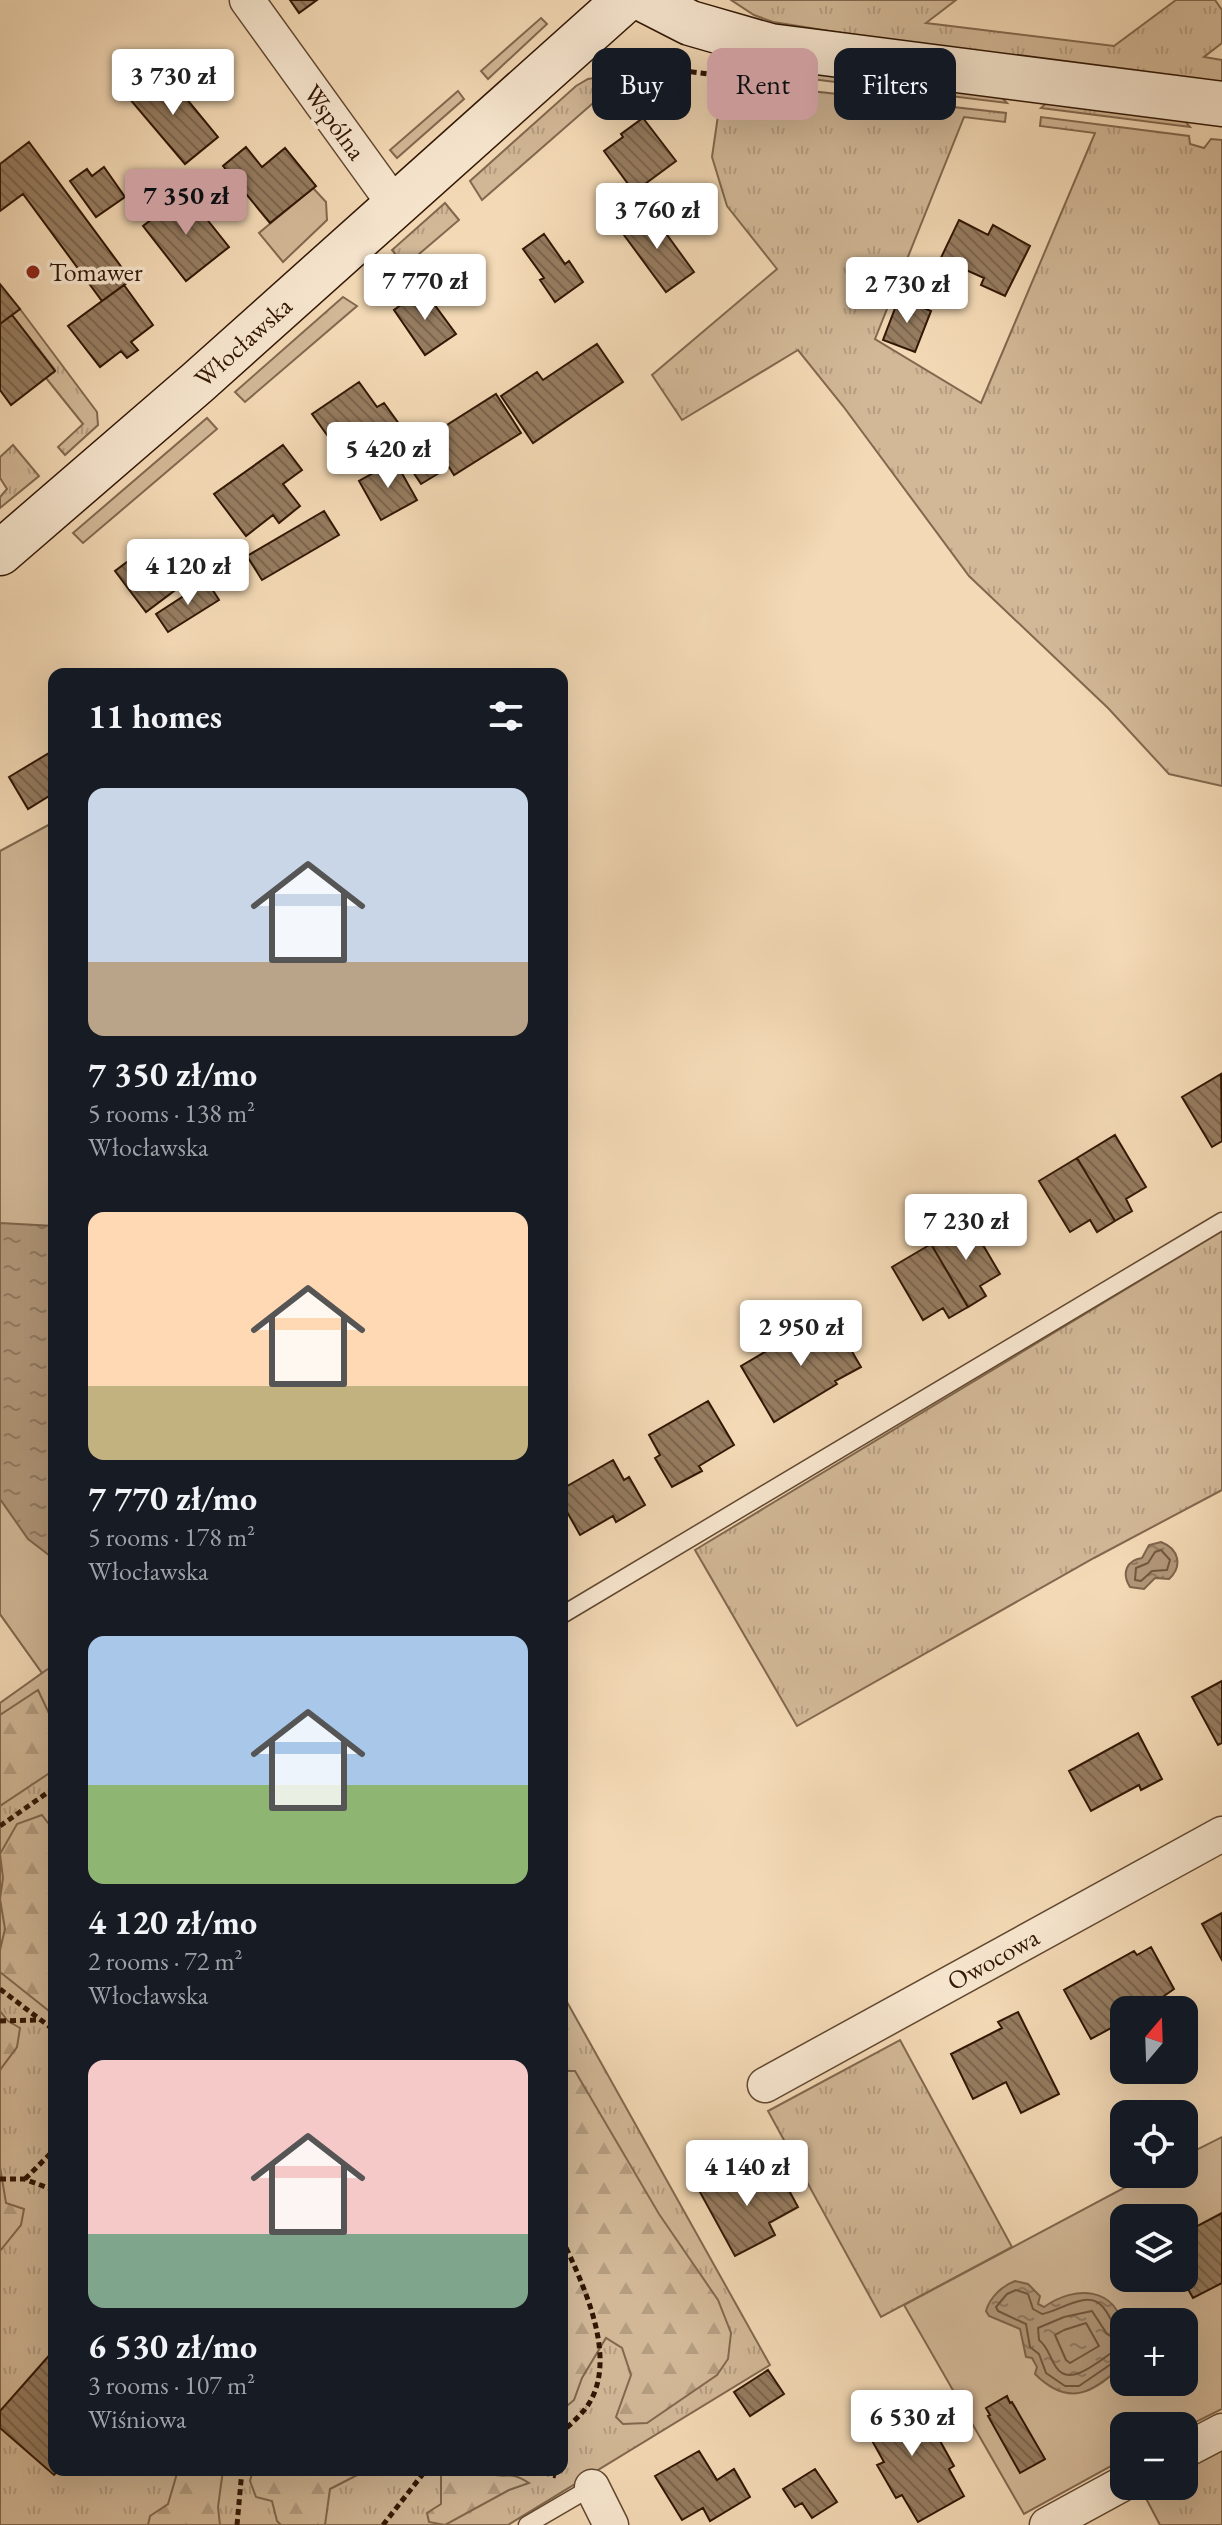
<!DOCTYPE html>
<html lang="en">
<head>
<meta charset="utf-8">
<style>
	body { margin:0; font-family:"EB Garamond",serif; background:#242831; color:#f1f3f6; height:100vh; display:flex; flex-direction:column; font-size:30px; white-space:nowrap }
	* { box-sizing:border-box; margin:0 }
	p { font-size:26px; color:#9ea1a6 }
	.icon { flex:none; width:44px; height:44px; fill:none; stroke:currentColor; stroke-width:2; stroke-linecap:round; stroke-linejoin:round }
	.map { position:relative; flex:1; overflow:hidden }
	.sheet { position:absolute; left:48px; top:668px; width:520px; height:1808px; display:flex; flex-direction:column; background:#171b24; border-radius:16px; box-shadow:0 8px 32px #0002 }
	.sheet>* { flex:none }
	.hud { position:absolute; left:592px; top:48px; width:510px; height:72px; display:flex; gap:16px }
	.needle { width:52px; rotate:19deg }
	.controls { position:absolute; left:1110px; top:1996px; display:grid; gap:16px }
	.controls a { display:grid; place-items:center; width:88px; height:88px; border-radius:16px; background:#171b24; box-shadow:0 8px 32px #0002; font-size:40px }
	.price { position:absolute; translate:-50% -68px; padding:0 18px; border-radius:8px; background:#fff; color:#222; font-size:26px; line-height:52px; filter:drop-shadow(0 2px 4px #0008) }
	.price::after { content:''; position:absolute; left:50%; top:48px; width:24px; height:18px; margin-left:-12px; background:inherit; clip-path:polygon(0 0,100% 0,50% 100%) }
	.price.on { background:#c59692; color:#111 }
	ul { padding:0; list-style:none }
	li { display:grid; align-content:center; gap:16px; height:424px; padding:0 40px }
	li span { display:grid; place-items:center; height:248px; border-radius:16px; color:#555 }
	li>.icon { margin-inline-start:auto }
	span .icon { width:144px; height:144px; fill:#fffc; stroke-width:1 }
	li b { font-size:34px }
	h2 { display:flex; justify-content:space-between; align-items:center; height:96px; padding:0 40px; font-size:34px }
	.chip { padding:0 28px; border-radius:16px; background:#171b24; box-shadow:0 8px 32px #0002; font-size:28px; line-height:72px }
	.chip.on { background:#c59692; color:#111 }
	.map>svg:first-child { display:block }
</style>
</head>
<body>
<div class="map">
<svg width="1222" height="2525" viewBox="0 0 1222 2525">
	<defs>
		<pattern id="grass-tufts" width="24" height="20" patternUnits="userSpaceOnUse" patternTransform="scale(2)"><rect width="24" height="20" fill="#d2b897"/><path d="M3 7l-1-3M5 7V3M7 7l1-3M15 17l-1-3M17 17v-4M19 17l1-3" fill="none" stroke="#b59d80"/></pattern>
		<pattern id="forest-firs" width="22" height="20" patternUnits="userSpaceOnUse" patternTransform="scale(2)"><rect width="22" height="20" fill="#d2b897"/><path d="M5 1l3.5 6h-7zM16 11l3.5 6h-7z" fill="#b59d80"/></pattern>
		<pattern id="water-ripples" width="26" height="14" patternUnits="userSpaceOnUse" patternTransform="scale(2)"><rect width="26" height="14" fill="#b19779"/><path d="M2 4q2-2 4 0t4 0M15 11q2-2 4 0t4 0" fill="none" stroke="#917a61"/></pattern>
		<pattern id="building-back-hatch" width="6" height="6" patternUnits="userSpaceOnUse" patternTransform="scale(2)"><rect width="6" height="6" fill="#967c60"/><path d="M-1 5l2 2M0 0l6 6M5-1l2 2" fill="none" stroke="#7b654d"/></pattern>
	</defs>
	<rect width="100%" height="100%" fill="#f3d9b5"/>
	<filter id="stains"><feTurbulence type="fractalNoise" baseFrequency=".0025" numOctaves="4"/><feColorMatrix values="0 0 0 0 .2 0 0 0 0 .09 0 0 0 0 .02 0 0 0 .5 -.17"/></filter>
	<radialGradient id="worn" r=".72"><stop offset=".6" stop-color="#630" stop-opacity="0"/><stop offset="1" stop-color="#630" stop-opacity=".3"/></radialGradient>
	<path fill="url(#grass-tufts)" stroke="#82684e" stroke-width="2" d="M731,0H956L926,23L1114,46L1176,0H1215L1222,10V43L1204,57L1222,60V84L911,44L773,22L754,15Z
		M541,18L547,24L488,79L481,71Z
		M722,58L996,91L1007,103L721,68Z
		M613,75L615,84L482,200L470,181L576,86L588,79Z
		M723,81L1006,113L1005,122L964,117L875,339L981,403L1095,133L1040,126L1041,117L1189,136L1190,144L1204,148L1211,139L1222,140V786L1169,774L1108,708L969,576L843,406L798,350L682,420L652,375L777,269L727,206L712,157Z
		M458,91L464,99L397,158L390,150Z
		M1052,98L1179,114L1190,127L1041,108Z
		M445,203L459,220L405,266L392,250Z
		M343,297L357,306L245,402L235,392Z
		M20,309L97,412L98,425L65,455L58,447L83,424L46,378L55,370L12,315Z
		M207,418L217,429L83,543L73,533Z
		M13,445L39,476L0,508V497L7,489L0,478V457Z
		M1222,1231V1490L1094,1558L797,1726L695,1550Z
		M54,1597V2470H562V1993L770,2365L508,2525H0V1703L42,1673L0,1614Z
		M900,2040L1012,2247L881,2317L768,2111Z
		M1222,2447V2525H1160L1141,2489L1148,2486H1184V2467Z"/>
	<path fill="url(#forest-firs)" stroke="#82684e" stroke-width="2" d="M38,1690L54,1724V1770L0,1806V1715Z
		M42,1815L54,1831V2015L0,1972V1950L5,1929L0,1899L3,1878L0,1854L17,1824Z
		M0,2011L8,2021L20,2028L17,2047L0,2070Z
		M562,2071H575L659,2214L718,2300L731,2333L728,2359L717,2375L647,2423L623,2424L616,2417L631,2375L622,2348L606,2338L582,2378L574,2400L562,2410Z
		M0,2167L6,2203L24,2209L21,2225L0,2251Z
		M178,2470H223L218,2507L220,2525H148L150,2516L168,2504Z
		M253,2470H367L330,2489L325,2525H281L277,2521L272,2501L256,2497L250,2481Z
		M457,2470C470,2470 478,2471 491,2474C509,2479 509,2470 529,2483L509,2490L445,2525L429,2522L427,2513L441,2504V2475Z"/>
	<path fill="#d2b897" stroke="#82684e" stroke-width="2" fill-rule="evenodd" d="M313,188L326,202L327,220L283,262L259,233Z
		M54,822V1665L42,1673L0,1614V851Z
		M1222,2137V2409L1184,2428V2426H1124V2459L1024,2514L904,2305L1150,2174H1184V2156ZM1124,2218H1184V2278H1124ZM1124,2322H1184V2382H1124Z"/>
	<path fill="url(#water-ripples)" stroke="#7e644a" stroke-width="2" d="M0,1223L54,1226V1559L28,1539L0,1499Z
		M1161,1542C1179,1549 1183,1566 1169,1579L1155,1578L1144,1589L1130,1587C1121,1573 1127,1560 1142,1558L1149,1545Z
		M1015,2281L1028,2284L1040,2296L1038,2304L1044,2307C1075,2285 1117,2286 1124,2331C1126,2341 1124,2353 1124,2364C1093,2393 1069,2408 1035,2374L1037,2367L1032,2358L1026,2357L1020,2329L989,2316L986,2311C990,2297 1002,2286 1015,2281Z"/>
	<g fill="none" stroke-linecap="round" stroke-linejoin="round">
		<path stroke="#72573e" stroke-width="2" d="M1161,1550L1170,1560L1167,1570L1152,1571L1141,1581L1135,1580L1136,1568L1148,1563L1155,1552Z
			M1086,2323L1099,2346L1070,2363L1066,2360L1055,2335L1064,2330Z
			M1124,2331L1116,2328C1111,2321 1108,2312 1102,2306C1087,2289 1058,2312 1042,2314L1033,2309L1028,2294L1016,2290L1007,2294L996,2307L998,2311L1026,2324L1030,2347L1039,2354L1046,2373L1065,2386H1079L1117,2360L1124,2358
			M1124,2341L1122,2343L1107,2334L1092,2311L1064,2317L1038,2328L1039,2340C1049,2348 1049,2357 1056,2367C1071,2391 1106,2354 1122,2346L1124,2348"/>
	</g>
	<path fill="url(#building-back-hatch)" stroke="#321704" stroke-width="2" d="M290,0H317L299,13Z
		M162,69L218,137L185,164L128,97Z
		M643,118L676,161L634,192L604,151L623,137L621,134Z
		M29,142L131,280L102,301L23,194L0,211V164Z
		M246,147L262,167L285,148L316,186L270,223L223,166Z
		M104,167L125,197L96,217L70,181L87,169L92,176Z
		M186,193L229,247L186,281L143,226Z
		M649,210L694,272L666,292L621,231Z
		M959,220L988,235L993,225L1030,246L1005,296L981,285L984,278L964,269L961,275L938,264Z
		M544,234L565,264L569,261L583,282L555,302L540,280L544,278L523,249Z
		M0,284L20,309L0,324Z
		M124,285L153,325L131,342L138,350L127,358L121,351L100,367L68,326Z
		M423,289L456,334L425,355L394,310Z
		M899,298L931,311L915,352L883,340Z
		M12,315L55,371L11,405L0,390V324Z
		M597,344L623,382L533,443L501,396L537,372L543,380Z
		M359,382L377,407L384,403L402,428L387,438L393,445L357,469L337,439L332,442L312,414Z
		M496,394L521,433L454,475L449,467L421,484L401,454Z
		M283,445L302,470L283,484L300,506L279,523L273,515L246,536L214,494Z
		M395,461L417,500L381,520L359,481Z
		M324,511L339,535L262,580L247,556Z
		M155,541L186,582L146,612L115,571Z
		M207,581L219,600L168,632L156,614Z
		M54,750V793L28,809L9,777Z
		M1221,1074L1222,1141L1212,1147L1182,1097Z
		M1115,1135L1146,1187L1126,1199L1132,1211L1115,1221L1077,1158Z
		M1077,1158L1115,1221L1097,1232L1090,1220L1070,1232L1039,1181Z
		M969,1221L1000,1274L980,1286L986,1296L968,1307L931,1244Z
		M931,1244L968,1307L949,1318L943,1308L923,1320L892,1267Z
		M832,1317L861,1367L835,1381L837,1384L774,1422L741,1366L804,1329L806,1332Z
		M708,1401L734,1445L699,1466L702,1471L672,1487L655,1458L660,1455L649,1435Z
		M613,1460L624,1480L629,1477L645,1505L616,1522L613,1516L580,1535L562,1503V1489Z
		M1222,1681V1743L1218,1745L1192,1697Z
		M1138,1733L1162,1779L1141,1790L1139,1785L1091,1811L1069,1771Z
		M1222,1913V1960L1202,1924Z
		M1151,1947L1174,1989L1144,2010H1124V2021L1091,2039L1064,1990L1134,1951L1137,1955Z
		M1018,2012L1059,2094L1021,2113L1006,2082L973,2099L951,2054L1002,2028L998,2022Z
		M777,2168L798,2207L769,2223L775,2235L735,2256L695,2183L719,2170L726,2186L748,2185Z
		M1222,2213V2283L1193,2298L1184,2282L1175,2278H1184V2233Z
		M54,2350V2470H59L54,2475L0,2428V2411Z
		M768,2370L784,2394L750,2416L734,2392Z
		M891,2392L900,2408L911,2402L930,2435L935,2432L954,2466L949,2469L964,2496L918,2522L902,2495L896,2498L877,2465L884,2462L865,2428L875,2422L865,2406Z
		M1007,2396L1010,2403L1012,2402L1045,2459L1020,2473L988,2416L990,2415L986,2408Z
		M699,2451L717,2480L734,2469L750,2497L710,2521L703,2508L682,2520L655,2476Z
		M815,2469L837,2502L812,2518L802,2503L795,2507L783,2489Z"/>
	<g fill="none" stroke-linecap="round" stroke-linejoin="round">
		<defs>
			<path id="service" d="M562,1615L1222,1221
				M527,2525L592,2487"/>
			<path id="minor" d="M247,0L395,205
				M765,2085L1222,1834
				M1184,2451L1222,2431
				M592,2487L611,2525
				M1047,2525L1124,2483"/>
			<path id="secondary" d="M645,0L690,23L770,46L1222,104
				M0,553L197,383L625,0"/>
		</defs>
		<use href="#service" stroke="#624830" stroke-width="19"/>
		<use href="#minor" stroke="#624830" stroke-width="37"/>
		<use href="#secondary" stroke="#321704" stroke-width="47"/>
		<path stroke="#321704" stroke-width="5" stroke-dasharray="6 4" stroke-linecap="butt" d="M611,67L642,66L709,74
			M0,1826L54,1788
			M0,1989L54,2030
			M0,2021L39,2020
			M0,2179H24L54,2190
			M25,2179L54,2150
			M562,2239C583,2284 619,2358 588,2405C581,2415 571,2424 562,2432
			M534,2470L556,2476
			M237,2525L242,2470
			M383,2525L426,2470"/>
		<use href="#service" stroke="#f7e6cf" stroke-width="16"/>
		<use href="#minor" stroke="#f7e6cf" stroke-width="34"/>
		<use href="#secondary" stroke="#f7e6cf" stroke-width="44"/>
	</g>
	<circle fill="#8f2418" stroke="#f7e6cf" stroke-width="3" cx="33" cy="272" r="8"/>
	<g text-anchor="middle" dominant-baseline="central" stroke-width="7" stroke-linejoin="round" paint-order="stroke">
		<g font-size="26" fill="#321704" stroke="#f7e6cf">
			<text transform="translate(335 122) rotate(54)">Wspólna</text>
			<text transform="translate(243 342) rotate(-42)">Włocławska</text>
			<text transform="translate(993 1959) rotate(-29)">Owocowa</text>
		</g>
		<g font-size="26" fill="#321704" stroke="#f7e6cf" text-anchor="start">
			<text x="49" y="272">Tomawer</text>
		</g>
	</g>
	<rect width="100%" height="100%" filter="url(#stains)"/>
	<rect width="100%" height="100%" fill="url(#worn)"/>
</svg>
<div class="controls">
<a><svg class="needle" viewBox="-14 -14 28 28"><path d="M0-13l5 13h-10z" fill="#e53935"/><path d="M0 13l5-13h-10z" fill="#9ea1a6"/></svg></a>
<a><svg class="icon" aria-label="locate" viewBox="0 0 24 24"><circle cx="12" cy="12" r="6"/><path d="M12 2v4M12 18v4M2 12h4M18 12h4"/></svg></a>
<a><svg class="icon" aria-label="layers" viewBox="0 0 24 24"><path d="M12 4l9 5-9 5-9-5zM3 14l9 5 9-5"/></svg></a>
<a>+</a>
<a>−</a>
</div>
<b class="price" style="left:173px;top:117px">3 730 zł</b>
<b class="price on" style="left:186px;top:237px">7 350 zł</b>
<b class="price" style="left:657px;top:251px">3 760 zł</b>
<b class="price" style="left:425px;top:322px">7 770 zł</b>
<b class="price" style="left:907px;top:325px">2 730 zł</b>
<b class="price" style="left:388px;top:490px">5 420 zł</b>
<b class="price" style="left:188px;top:607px">4 120 zł</b>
<b class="price" style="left:966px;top:1262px">7 230 zł</b>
<b class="price" style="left:801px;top:1368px">2 950 zł</b>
<b class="price" style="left:747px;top:2208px">4 140 zł</b>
<b class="price" style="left:912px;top:2458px">6 530 zł</b>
<div class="hud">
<a class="chip">Buy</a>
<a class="chip on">Rent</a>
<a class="chip">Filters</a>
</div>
<section class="sheet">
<h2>11 homes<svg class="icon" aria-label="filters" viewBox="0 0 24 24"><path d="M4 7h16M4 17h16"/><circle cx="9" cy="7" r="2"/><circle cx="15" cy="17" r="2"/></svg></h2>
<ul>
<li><span style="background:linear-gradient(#c9d6e8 70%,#b9a48a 0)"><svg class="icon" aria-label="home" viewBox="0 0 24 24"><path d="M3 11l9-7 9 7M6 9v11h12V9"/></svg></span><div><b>7 350 zł/mo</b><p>5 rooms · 138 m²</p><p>Włocławska</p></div></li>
<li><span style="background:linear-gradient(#ffd9b3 70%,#c2b280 0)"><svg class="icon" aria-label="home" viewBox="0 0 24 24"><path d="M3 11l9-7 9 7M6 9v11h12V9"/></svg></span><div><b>7 770 zł/mo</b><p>5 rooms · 178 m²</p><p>Włocławska</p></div></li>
<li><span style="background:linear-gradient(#a9c7e8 60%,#8fb573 0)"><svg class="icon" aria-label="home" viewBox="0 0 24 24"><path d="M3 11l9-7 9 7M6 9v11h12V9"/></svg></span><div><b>4 120 zł/mo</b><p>2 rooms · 72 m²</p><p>Włocławska</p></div></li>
<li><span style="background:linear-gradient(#f6c9c9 70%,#7fa58c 0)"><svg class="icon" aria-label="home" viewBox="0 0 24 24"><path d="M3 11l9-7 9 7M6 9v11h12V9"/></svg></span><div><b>6 530 zł/mo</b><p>3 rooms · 107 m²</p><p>Wiśniowa</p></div></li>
</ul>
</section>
</div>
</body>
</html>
